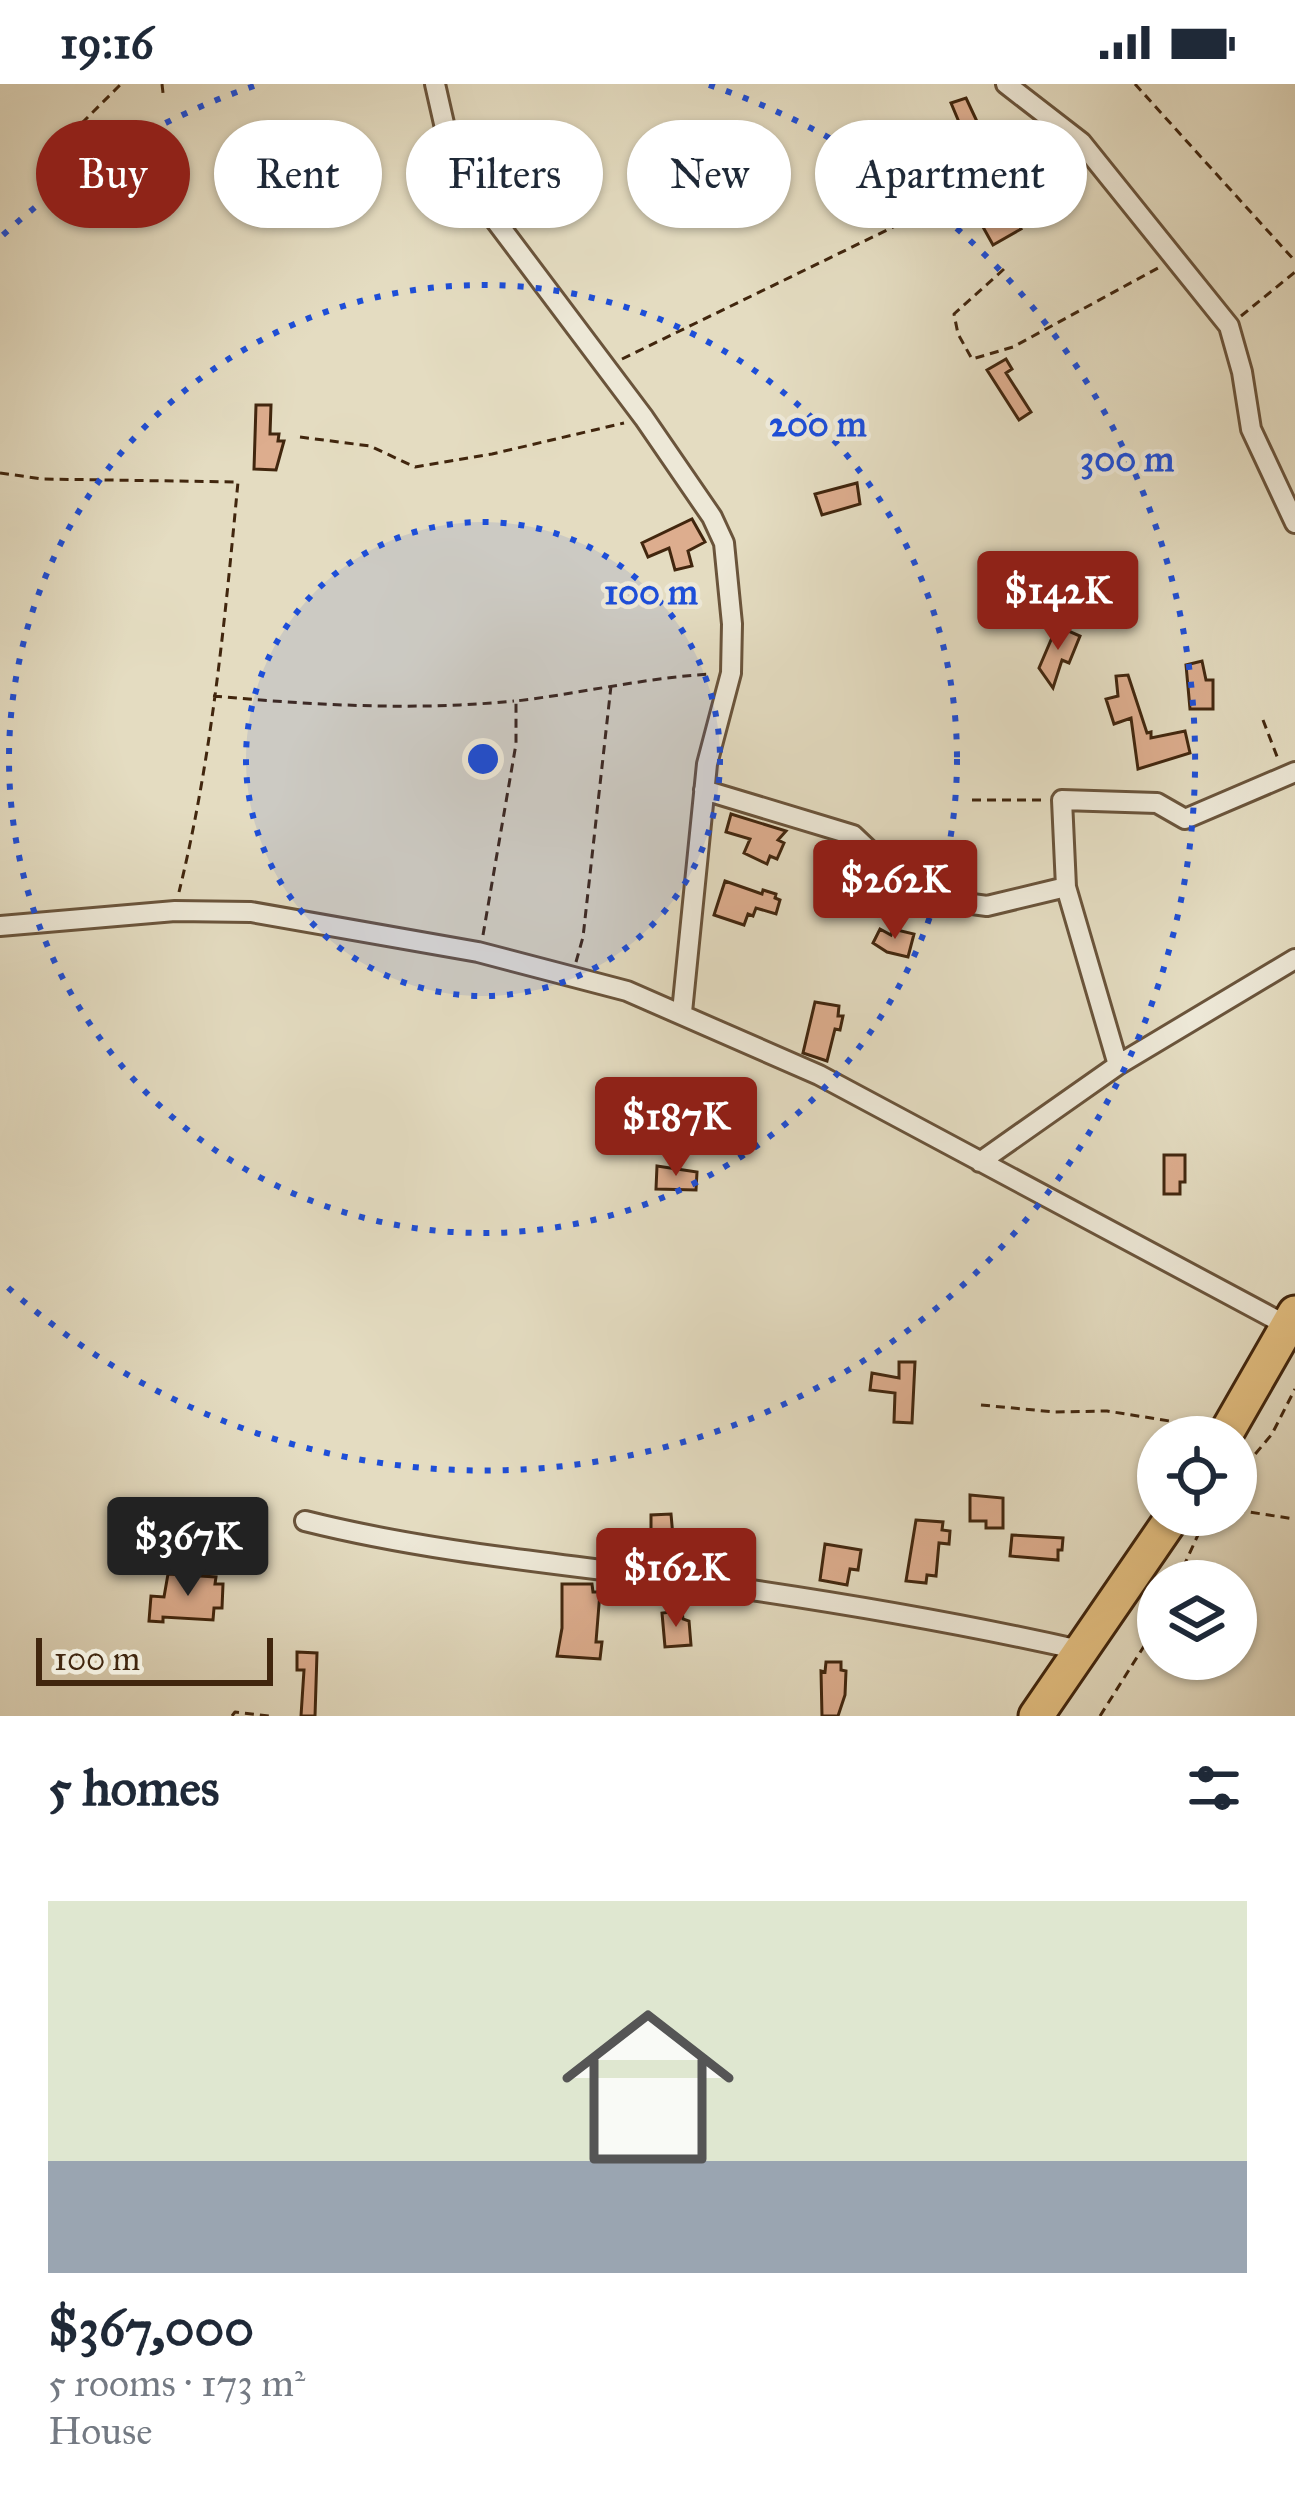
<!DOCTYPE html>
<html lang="en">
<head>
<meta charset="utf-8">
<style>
	body { margin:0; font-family:"IM FELL Great Primer",serif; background:#f2f2f3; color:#1f2937; height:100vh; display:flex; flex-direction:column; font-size:45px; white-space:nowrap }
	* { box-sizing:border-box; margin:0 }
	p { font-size:39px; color:#747a83 }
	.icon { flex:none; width:66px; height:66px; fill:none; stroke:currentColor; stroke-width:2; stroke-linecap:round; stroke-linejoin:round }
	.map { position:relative; height:1632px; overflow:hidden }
	.panel { display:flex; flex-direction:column; background:#fff; flex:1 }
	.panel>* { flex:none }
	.banner { position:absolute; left:36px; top:36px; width:1224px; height:108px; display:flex; gap:24px }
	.fabs { position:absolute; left:1137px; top:1332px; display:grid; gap:24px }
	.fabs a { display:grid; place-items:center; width:120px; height:120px; border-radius:50%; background:#fff; box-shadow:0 3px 9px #0004; font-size:60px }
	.scale { position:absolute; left:36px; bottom:30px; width:237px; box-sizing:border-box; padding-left:12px; border:6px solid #41260e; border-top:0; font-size:33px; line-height:42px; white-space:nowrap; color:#41260e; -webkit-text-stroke:9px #ede8d7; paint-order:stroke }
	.price { position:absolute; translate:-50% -102px; padding:0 27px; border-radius:12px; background:#8f2418; color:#fff; font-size:39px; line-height:78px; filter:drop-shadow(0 3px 6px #0008) }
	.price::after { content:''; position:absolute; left:50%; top:72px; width:36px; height:27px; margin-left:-18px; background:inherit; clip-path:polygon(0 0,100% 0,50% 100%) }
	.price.on { background:#222; color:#fff }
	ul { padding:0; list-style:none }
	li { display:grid; align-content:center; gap:24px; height:636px; padding:0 48px }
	li span { display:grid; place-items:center; height:372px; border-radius:0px; color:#555 }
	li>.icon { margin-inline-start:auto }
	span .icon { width:216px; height:216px; fill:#fffc; stroke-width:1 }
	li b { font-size:51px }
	h2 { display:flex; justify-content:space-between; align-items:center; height:144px; padding:0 48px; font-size:51px }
	.pill { padding:0 42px; border-radius:54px; background:#fff; box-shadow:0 3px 9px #0004; font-size:42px; line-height:108px }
	.pill.on { background:#8f2418; color:#fff }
	.status { display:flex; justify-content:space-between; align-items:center; height:84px; padding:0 60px; background:#fff; direction:ltr }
	.status svg { height:33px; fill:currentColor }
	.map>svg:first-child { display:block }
</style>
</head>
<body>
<div class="status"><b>19:16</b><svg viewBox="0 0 49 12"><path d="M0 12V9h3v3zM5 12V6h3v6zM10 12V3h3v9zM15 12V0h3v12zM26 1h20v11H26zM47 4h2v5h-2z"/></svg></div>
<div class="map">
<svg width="1295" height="1632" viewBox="0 0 1295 1632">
	<rect width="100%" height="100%" fill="#e4dcc1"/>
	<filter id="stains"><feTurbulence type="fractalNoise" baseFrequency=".00167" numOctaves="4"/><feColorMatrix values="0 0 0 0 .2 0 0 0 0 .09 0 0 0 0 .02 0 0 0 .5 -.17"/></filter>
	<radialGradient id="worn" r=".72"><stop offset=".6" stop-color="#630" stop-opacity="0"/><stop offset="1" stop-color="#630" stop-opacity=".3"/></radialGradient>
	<path fill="#ddad8e" stroke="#41260e" stroke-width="3" d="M966,14L981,46L965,53L968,59L954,66L948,53L962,46L964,50L951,19Z
		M1005,118L1021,145L993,161L978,134Z
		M1006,275L1012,285L1006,289L1031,328L1019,336L987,286Z
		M256,321H271L270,350H279L278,357H284L276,386L254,385Z
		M857,399L860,420L822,431L815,410Z
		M692,435L705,458L688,467L692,482L675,486L669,464L648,473L642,459Z
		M1057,542L1080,552L1069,579L1062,576L1053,604L1039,584Z
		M1202,577L1206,596H1213V625H1190L1186,581Z
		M1128,591L1147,649L1151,648V654L1185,647L1190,669L1138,685L1131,634L1114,640L1106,615L1118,612L1116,592Z
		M731,730L786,747L778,756L784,759L777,775L770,772L767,780L744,769L750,755L726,748Z
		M725,797L762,810L763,806L776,810L775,814L780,816L776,830L756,824L753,832L748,830L744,841L714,831Z
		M880,845L891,851L893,845L914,850L908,873L887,868L873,859Z
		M815,918L839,922L838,932H843L840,946L835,945L827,977L803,969Z
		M1164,1071H1185V1098H1180V1110H1164Z
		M657,1082L697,1088L696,1106L656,1105Z
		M899,1278H915L912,1339L894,1338L895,1309L870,1306L872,1289L899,1294Z
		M970,1411L1003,1414V1444H986V1437H970Z
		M671,1430L674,1464H669V1473L655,1472V1465L651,1464V1431Z
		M916,1436L943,1438L942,1446L950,1447L949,1460L939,1459L936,1492L927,1491L926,1499L906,1497Z
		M1012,1451L1063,1454L1062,1466H1058V1476L1010,1472Z
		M825,1460L861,1466L858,1486L850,1485L847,1501L820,1496Z
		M168,1490L216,1493L215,1500H223L222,1524H214L213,1536L163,1533V1538L149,1537L151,1512L164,1513Z
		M562,1500H592L593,1508H600L596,1558H602L600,1575L557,1572L562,1544Z
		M682,1527L683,1535L689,1537L691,1561L665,1563L662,1529Z
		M297,1568L317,1569L315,1632H301L304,1586H297Z
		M826,1578H841V1586L846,1587L845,1611L838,1632H822L821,1587L825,1588Z"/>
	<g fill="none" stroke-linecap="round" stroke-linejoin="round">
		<defs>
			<path id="minor" d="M435,0L450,66L471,104L644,334L712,433L724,459L732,540L731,589L707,680L682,928
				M1006,0L1081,58L1229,242L1242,288L1251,345L1295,439
				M704,706L853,751L893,789L950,817L987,822L1066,803L1062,716L1157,719L1185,735L1295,688
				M1066,803L1118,981
				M0,842L175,827L251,828L478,868L627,907L819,991L1288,1242
				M980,1078L1118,981L1295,875
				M305,1437C421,1466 541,1478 659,1493C801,1512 943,1535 1084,1567"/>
			<path id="trunk" d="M1224,1353L1295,1229
				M1036,1632L1174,1431"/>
		</defs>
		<use href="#minor" stroke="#6a543b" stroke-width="24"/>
		<use href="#trunk" stroke="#41260e" stroke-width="39"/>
		<path stroke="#41260e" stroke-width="3" stroke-dasharray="9 6" stroke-linecap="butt" d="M162,0L163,9
			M1135,0L1295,177
			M71,50L121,0
			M1004,185L954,230L958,250L972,275L1013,263L1158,184
			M1241,232L1295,188
			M622,275L998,92L1063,66
			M300,353L370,362L415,383L492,370L624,339
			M0,389L43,395L238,398C225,535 212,674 179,808
			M213,612C313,621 414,627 514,617
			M1263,636L1278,675
			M972,716H1042
			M483,851L516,660V617C583,609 644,594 711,590
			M576,878L583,853L611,602
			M981,1321L1055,1328L1107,1327L1201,1342
			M1236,1393L1272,1350L1295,1305
			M1236,1426L1295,1435
			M1177,1497L1207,1431
			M232,1632L235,1628L269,1632
			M1100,1632L1158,1540"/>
		<use href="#minor" stroke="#ede8d7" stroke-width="18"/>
		<use href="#trunk" stroke="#e2be80" stroke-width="33"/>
	</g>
	<circle cx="483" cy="675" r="237" fill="#1d4ed8" fill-opacity=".12"/>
	<g fill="none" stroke="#1d4ed8" stroke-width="6" stroke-dasharray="6 12">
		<circle cx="483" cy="675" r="237"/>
		<circle cx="483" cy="675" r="474"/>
		<path d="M3 151A711 711 0 0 1 257 1M709 1A711 711 0 1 1 3 1199"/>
	</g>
	<circle cx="483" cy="675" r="18" fill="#1d4ed8" stroke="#ede8d7" stroke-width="6"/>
	<g font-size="36" text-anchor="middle" font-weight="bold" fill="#1d4ed8" stroke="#ede8d7" stroke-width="9" stroke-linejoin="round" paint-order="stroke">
		<text x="818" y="352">200 m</text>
		<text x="1127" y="387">300 m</text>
		<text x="651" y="520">100 m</text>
	</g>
	<rect width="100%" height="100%" filter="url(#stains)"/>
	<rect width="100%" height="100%" fill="url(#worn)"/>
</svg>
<div class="fabs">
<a><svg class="icon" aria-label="locate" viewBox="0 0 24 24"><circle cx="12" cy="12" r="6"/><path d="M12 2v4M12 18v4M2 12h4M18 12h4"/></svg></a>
<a><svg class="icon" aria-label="layers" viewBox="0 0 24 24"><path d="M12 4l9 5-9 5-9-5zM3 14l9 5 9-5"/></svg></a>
</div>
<div class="scale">100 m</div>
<b class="price" style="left:1058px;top:569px">$142K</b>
<b class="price" style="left:895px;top:858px">$262K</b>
<b class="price" style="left:676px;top:1095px">$187K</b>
<b class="price on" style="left:188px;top:1515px">$367K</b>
<b class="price" style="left:676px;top:1546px">$162K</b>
<div class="banner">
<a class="pill on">Buy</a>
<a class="pill">Rent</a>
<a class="pill">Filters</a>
<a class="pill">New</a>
<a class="pill">Apartment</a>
</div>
</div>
<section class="panel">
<h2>5 homes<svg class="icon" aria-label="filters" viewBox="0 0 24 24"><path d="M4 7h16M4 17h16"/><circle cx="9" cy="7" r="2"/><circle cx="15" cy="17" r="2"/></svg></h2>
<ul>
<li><span style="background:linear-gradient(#dfe7d0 70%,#9aa5b1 0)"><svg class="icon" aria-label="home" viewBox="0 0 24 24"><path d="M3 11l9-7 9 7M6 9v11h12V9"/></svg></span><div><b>$367,000</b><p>5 rooms · 173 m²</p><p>House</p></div></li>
</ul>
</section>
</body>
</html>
